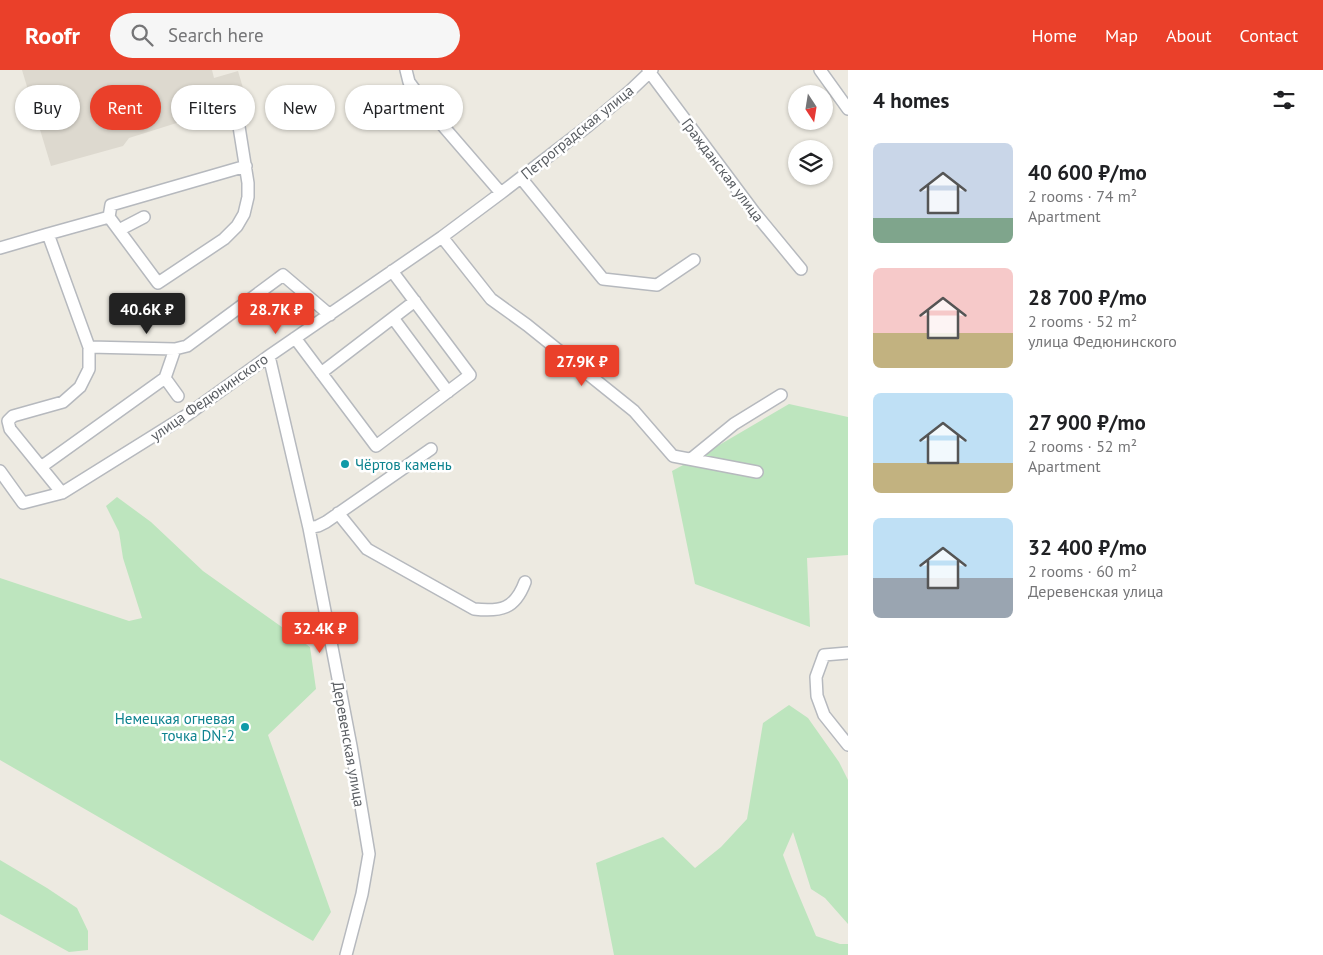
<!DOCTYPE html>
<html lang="en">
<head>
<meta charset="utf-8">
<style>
	body { margin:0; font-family:"PT Sans",sans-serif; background:#f6f6f6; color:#202124; height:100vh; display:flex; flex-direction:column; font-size:19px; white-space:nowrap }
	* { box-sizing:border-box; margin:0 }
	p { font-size:16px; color:#757577 }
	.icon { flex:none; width:28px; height:28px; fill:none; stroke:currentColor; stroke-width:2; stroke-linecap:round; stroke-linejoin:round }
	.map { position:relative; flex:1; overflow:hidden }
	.details { display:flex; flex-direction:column; background:#fff; width:475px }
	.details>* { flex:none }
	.top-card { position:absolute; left:15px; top:15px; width:475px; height:45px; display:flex; gap:10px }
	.needle { width:32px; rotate:168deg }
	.fabs { position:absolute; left:788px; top:15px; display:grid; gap:10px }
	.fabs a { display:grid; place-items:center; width:45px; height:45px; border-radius:50%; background:#fff; box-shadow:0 1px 4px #0004; font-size:25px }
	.price { position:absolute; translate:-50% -42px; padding:0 11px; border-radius:5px; background:#ea402a; color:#fff; font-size:16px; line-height:32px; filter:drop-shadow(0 1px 2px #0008) }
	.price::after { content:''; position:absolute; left:50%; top:30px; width:15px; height:11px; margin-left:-8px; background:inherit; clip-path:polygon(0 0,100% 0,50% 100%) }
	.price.active { background:#222; color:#fff }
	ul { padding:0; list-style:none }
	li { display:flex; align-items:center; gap:15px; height:125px; padding:0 25px }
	li span { display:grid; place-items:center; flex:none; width:140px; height:100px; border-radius:8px; color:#555 }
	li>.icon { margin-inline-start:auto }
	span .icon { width:60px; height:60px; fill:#fffc; stroke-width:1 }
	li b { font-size:21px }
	h2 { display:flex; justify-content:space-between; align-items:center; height:60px; padding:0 25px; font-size:21px }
	.pill { padding:0 18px; border-radius:22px; background:#fff; box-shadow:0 1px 4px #0004; font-size:18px; line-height:45px }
	.pill.active { background:#ea402a; color:#fff }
	header { display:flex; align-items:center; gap:30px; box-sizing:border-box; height:70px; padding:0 25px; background:#ea402a; color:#fff }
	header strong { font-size:24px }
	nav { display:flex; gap:28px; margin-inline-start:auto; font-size:18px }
	.search { width:350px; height:45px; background:#f6f6f6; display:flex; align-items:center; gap:12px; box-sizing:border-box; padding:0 18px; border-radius:28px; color:#757577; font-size:19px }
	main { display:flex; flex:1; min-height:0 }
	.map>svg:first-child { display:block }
</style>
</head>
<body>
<header>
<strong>Roofr</strong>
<div class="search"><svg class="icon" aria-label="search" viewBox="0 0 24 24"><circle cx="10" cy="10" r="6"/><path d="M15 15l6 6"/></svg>Search here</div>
<nav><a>Home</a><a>Map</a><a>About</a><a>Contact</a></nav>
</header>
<main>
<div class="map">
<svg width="848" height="885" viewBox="0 0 848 885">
	<rect width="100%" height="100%" fill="#edeae1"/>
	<path fill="#ddd9cf" d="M22,0H212L214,8L238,1L243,18L237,34L129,68L123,76L51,96Z"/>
	<path fill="#bde5be" d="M789,334L848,347V485L807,488L810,557L695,514L672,401L709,381Z
		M117,427L151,452L203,501L310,577L316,619L268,665L331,842L313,871L0,690V508L129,551L142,548L123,488L119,462L106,436Z
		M789,635L808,648L839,692L848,710V854L825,828L811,819L793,762L783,785L792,809L816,866L840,874H848V885H614L596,793L663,767L695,798L721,777L747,749L763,653Z
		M0,790L47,818L77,838L88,861V880L69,882L0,844Z"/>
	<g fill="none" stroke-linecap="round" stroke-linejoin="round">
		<defs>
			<path id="minor" d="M406,0L409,12L431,42L501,123
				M648,0L754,142L801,199
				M820,0L848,39
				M521,108L603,209L657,215L694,190
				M109,147L158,213L224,169L237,156L244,144L248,127V113L237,44
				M119,160L144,147
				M48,164L109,147L111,135L246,96
				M442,167L491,229L527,255L634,341L673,386L757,402
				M0,178L48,164L89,277L175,279L187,276L283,205L330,245
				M393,248L448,322
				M295,268L376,376L470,305L392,201
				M269,286L309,458L351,676L369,784L362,824L346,885
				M321,303L415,231
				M165,308L178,326
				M691,389L734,354L781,325
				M41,397L165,308L175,279
				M0,401L23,433L62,423L187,345L269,286L442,167L501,123L588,56L631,20L652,0
				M62,423L10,359L8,351L13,346L63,332L80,317L89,299V277
				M338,443L367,479L474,539C501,542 515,539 525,512
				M309,458L318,456L326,452L431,379
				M848,583L824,585L816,607L817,626L824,645L848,675"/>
		</defs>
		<use href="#minor" stroke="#b6b9be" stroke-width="14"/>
		<use href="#minor" stroke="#fff" stroke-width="11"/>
	</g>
	<g fill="#0f9aa8" stroke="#fff" stroke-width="2">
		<circle cx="345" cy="394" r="5"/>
		<circle cx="245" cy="657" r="5"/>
	</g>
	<g text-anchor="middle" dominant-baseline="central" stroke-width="5" stroke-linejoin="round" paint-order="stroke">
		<g font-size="15" fill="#595d62" stroke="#fff">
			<text transform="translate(577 62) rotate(-39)">Петроградская улица</text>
			<text transform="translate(723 100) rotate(53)">Гражданская улица</text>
			<text transform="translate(209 327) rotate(-35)">улица Федюнинского</text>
			<text transform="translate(349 674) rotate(80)">Деревенская улица</text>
		</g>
		<g font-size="15" fill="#0d838f" stroke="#fff" text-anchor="start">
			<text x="355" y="394">Чёртов камень</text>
			<text x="235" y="648" text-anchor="end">Немецкая огневая<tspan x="235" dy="17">точка DN-2</tspan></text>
		</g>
	</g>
</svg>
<div class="fabs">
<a><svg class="needle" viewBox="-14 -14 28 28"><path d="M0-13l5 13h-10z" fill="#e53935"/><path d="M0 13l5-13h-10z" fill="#757577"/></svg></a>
<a><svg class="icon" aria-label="layers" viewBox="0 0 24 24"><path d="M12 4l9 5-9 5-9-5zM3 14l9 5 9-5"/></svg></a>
</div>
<b class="price active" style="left:147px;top:265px">40.6K ₽</b>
<b class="price" style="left:276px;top:265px">28.7K ₽</b>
<b class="price" style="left:582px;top:317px">27.9K ₽</b>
<b class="price" style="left:320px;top:584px">32.4K ₽</b>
<div class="top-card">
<a class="pill">Buy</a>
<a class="pill active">Rent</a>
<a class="pill">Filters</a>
<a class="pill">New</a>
<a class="pill">Apartment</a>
</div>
</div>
<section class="details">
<h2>4 homes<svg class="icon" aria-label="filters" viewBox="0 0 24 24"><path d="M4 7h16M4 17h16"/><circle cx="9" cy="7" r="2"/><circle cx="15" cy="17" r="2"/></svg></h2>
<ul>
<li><span style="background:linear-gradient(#c9d6e8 75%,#7fa58c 0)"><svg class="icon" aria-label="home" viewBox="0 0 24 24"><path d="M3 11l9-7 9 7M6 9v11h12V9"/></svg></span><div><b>40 600 ₽/mo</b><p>2 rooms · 74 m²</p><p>Apartment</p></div></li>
<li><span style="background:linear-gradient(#f6c9c9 65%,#c2b280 0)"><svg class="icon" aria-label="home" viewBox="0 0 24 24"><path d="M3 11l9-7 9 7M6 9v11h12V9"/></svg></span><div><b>28 700 ₽/mo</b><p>2 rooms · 52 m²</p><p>улица Федюнинского</p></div></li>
<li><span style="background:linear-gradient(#bfe0f5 70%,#c2b280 0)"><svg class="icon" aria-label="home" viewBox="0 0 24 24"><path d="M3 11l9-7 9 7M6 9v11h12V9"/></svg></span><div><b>27 900 ₽/mo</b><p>2 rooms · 52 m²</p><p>Apartment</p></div></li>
<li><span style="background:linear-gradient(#bfe0f5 60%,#9aa5b1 0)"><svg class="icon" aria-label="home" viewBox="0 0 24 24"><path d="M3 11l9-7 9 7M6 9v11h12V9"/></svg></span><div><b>32 400 ₽/mo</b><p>2 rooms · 60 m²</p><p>Деревенская улица</p></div></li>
</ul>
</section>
</main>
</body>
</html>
